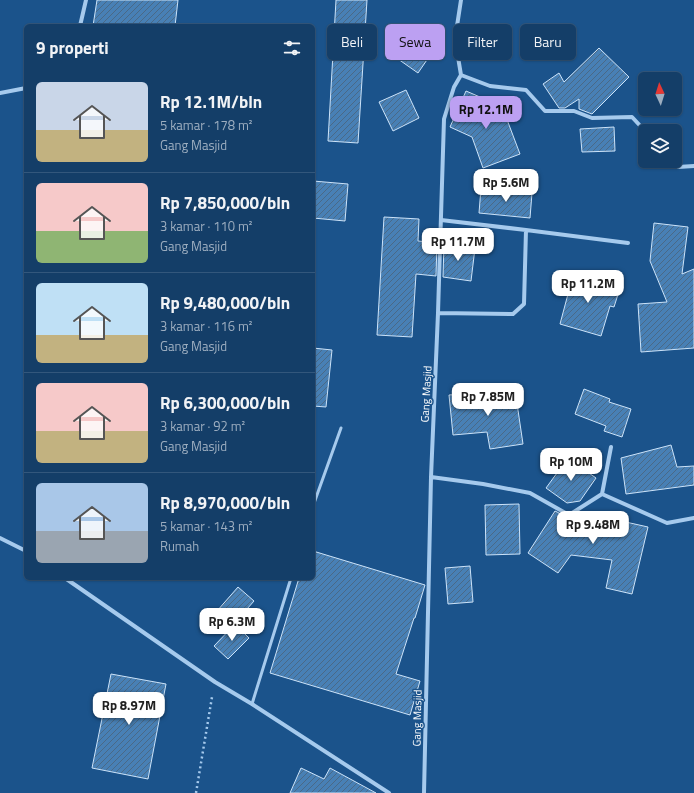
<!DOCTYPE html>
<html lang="id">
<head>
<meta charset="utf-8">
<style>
	body { margin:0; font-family:"Titillium Web",sans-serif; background:#214971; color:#f1f3f6; height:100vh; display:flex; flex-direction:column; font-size:15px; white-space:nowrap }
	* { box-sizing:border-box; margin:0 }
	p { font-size:13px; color:#9daec0 }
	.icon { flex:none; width:22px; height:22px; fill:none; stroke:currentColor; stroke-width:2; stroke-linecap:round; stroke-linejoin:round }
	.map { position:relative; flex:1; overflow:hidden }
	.sheet { position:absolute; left:24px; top:24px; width:291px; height:556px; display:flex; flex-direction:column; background:#143e68; border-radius:6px; box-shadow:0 1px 3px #0004,0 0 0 1px #33577c }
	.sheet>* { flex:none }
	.top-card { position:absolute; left:327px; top:24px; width:307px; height:36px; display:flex; gap:8px }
	.needle { width:26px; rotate:356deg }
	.controls { position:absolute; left:638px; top:72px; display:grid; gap:8px }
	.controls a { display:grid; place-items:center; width:44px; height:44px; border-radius:6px; background:#143e68; box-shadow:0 1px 3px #0004,0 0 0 1px #33577c; font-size:20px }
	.price { position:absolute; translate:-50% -34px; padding:0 9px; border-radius:8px; background:#fff; color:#222; font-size:13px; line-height:26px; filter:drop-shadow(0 1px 2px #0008) }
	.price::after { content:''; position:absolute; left:50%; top:24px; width:12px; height:9px; margin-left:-6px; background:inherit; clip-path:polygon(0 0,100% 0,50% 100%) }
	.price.active { background:#bca0f2; color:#111 }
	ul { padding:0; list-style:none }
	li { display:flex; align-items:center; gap:12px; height:100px; padding:0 12px }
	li+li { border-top:1px solid #33577c }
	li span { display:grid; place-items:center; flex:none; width:112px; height:80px; border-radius:6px; color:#555 }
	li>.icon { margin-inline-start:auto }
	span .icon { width:48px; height:48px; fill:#fffc; stroke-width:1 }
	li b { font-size:17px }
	h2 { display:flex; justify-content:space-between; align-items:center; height:48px; padding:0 12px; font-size:17px }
	.pill { padding:0 14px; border-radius:6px; background:#143e68; box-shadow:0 1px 3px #0004,0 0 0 1px #33577c; font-size:14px; line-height:36px }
	.pill.active { background:#bca0f2; color:#111 }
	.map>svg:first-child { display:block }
</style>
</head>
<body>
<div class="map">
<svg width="694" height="793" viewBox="0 0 694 793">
	<defs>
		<pattern id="building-hatch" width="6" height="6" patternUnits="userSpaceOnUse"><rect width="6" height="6" fill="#4880b5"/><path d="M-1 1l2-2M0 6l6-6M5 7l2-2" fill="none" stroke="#4a6986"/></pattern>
	</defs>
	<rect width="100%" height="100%" fill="#1b538b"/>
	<path fill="url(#building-hatch)" stroke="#cce3f9" d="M97,0H178L175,26H93Z
		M336,0H367L358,143L328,141Z
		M410,40L431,54L418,73L398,59Z
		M599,48L629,77L592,114L579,109V99L565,108H559L543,84L559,73L564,82Z
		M406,90L419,118L393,131L379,102Z
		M466,91L487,100L483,108L503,109L520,154L483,168L472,137L450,127Z
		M614,127L615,151L582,152L580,129Z
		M313,181L348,184L345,221L313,218Z
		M481,188L532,193L530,218L479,213Z
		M384,217L419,219L418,241L437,243L436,276L416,274L412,337L377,335Z
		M654,223L688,227L682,274L694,269V348L641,352L638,304L667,302L650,261Z
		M444,244L475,248L471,281L443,277Z
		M569,274L620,288L614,307L610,306L601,336L560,324L568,294L564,293Z
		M313,348L332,350L326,407L313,406Z
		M584,389L610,399L609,402L631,409L622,437L604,431L606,426L575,414Z
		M515,390L523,444L490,449L487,432L453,435L449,395L479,393V396Z
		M671,445L677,467L694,466V485L626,494L621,458Z
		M568,458L596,478L580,501L567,503L546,488Z
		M519,504L520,554L486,555L485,505Z
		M555,511L569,518L581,512L648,527L632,594L606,588L612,560L571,555L558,573L528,553Z
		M313,551L425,585L415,618H414L396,674L420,681L410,715L270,673L299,578H313Z
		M470,566L473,602L448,604L445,568Z
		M238,587L254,601L226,633L210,619Z
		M235,624L249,638L228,659L214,646Z
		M111,674L166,684L148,779L92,768Z
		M301,768L324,779L330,768L376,793H290Z"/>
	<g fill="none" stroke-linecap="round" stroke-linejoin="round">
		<path stroke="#a6caed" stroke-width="2.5" stroke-dasharray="2 3" stroke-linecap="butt" d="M196,793L212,697"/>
		<path stroke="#a6caed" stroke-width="3" d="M313,506L341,428
			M252,704L291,578"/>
		<path stroke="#a6caed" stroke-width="4" d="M80,26L86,0
			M461,75L490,86L526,90L545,111H574L592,118L632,117L645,131
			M0,93L26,88
			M673,161L678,167L694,166
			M441,220L526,230L628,243
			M438,313L513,314L524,304L526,230
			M431,477L483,484L530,493L569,515L602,494L611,447
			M602,494L667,523L694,518
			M0,538L26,551
			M65,578L215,682L252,704L389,793
			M424,793L431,477L438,313L444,119L454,87L461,75L455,39L461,0"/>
	</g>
	<g text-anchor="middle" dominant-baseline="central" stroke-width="3" stroke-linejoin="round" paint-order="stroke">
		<g font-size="11" fill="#fff" stroke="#1b538b">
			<text transform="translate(426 394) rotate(-87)">Gang Masjid</text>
			<text transform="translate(417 718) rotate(-89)">Gang Masjid</text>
		</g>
	</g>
</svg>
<div class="controls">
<a><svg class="needle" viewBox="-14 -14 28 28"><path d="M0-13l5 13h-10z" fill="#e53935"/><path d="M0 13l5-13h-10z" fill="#9daec0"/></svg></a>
<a><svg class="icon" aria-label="layers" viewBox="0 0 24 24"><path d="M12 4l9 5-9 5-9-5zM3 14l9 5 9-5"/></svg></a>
</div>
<b class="price active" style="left:486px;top:130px">Rp 12.1M</b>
<b class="price" style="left:506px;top:203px">Rp 5.6M</b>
<b class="price" style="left:458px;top:262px">Rp 11.7M</b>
<b class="price" style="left:588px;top:304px">Rp 11.2M</b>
<b class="price" style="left:488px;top:417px">Rp 7.85M</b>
<b class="price" style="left:571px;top:482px">Rp 10M</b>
<b class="price" style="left:593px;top:545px">Rp 9.48M</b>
<b class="price" style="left:232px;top:642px">Rp 6.3M</b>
<b class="price" style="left:129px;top:726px">Rp 8.97M</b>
<div class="top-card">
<a class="pill">Beli</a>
<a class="pill active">Sewa</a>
<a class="pill">Filter</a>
<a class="pill">Baru</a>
</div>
<section class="sheet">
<h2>9 properti<svg class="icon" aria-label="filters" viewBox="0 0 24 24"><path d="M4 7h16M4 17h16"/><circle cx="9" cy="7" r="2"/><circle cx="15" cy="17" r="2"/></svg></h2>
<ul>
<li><span style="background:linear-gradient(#c9d6e8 60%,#c2b280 0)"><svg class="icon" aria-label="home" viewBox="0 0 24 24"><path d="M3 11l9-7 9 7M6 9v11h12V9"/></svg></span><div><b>Rp 12.1M/bln</b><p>5 kamar · 178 m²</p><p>Gang Masjid</p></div></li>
<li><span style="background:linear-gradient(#f6c9c9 60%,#8fb573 0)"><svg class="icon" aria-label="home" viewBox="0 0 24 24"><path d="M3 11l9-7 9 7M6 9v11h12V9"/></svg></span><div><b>Rp 7,850,000/bln</b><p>3 kamar · 110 m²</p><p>Gang Masjid</p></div></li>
<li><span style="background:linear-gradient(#bfe0f5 65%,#c2b280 0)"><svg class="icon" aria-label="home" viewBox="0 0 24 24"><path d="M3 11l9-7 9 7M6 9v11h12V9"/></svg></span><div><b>Rp 9,480,000/bln</b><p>3 kamar · 116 m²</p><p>Gang Masjid</p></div></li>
<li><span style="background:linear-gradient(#f6c9c9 60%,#c2b280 0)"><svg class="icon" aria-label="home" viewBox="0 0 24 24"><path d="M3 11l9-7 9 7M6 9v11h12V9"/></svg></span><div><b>Rp 6,300,000/bln</b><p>3 kamar · 92 m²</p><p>Gang Masjid</p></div></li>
<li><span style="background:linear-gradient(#a9c7e8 60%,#9aa5b1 0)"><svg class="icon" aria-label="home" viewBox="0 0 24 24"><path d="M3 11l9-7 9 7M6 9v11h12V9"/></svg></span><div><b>Rp 8,970,000/bln</b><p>5 kamar · 143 m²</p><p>Rumah</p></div></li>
</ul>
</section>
</div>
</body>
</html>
